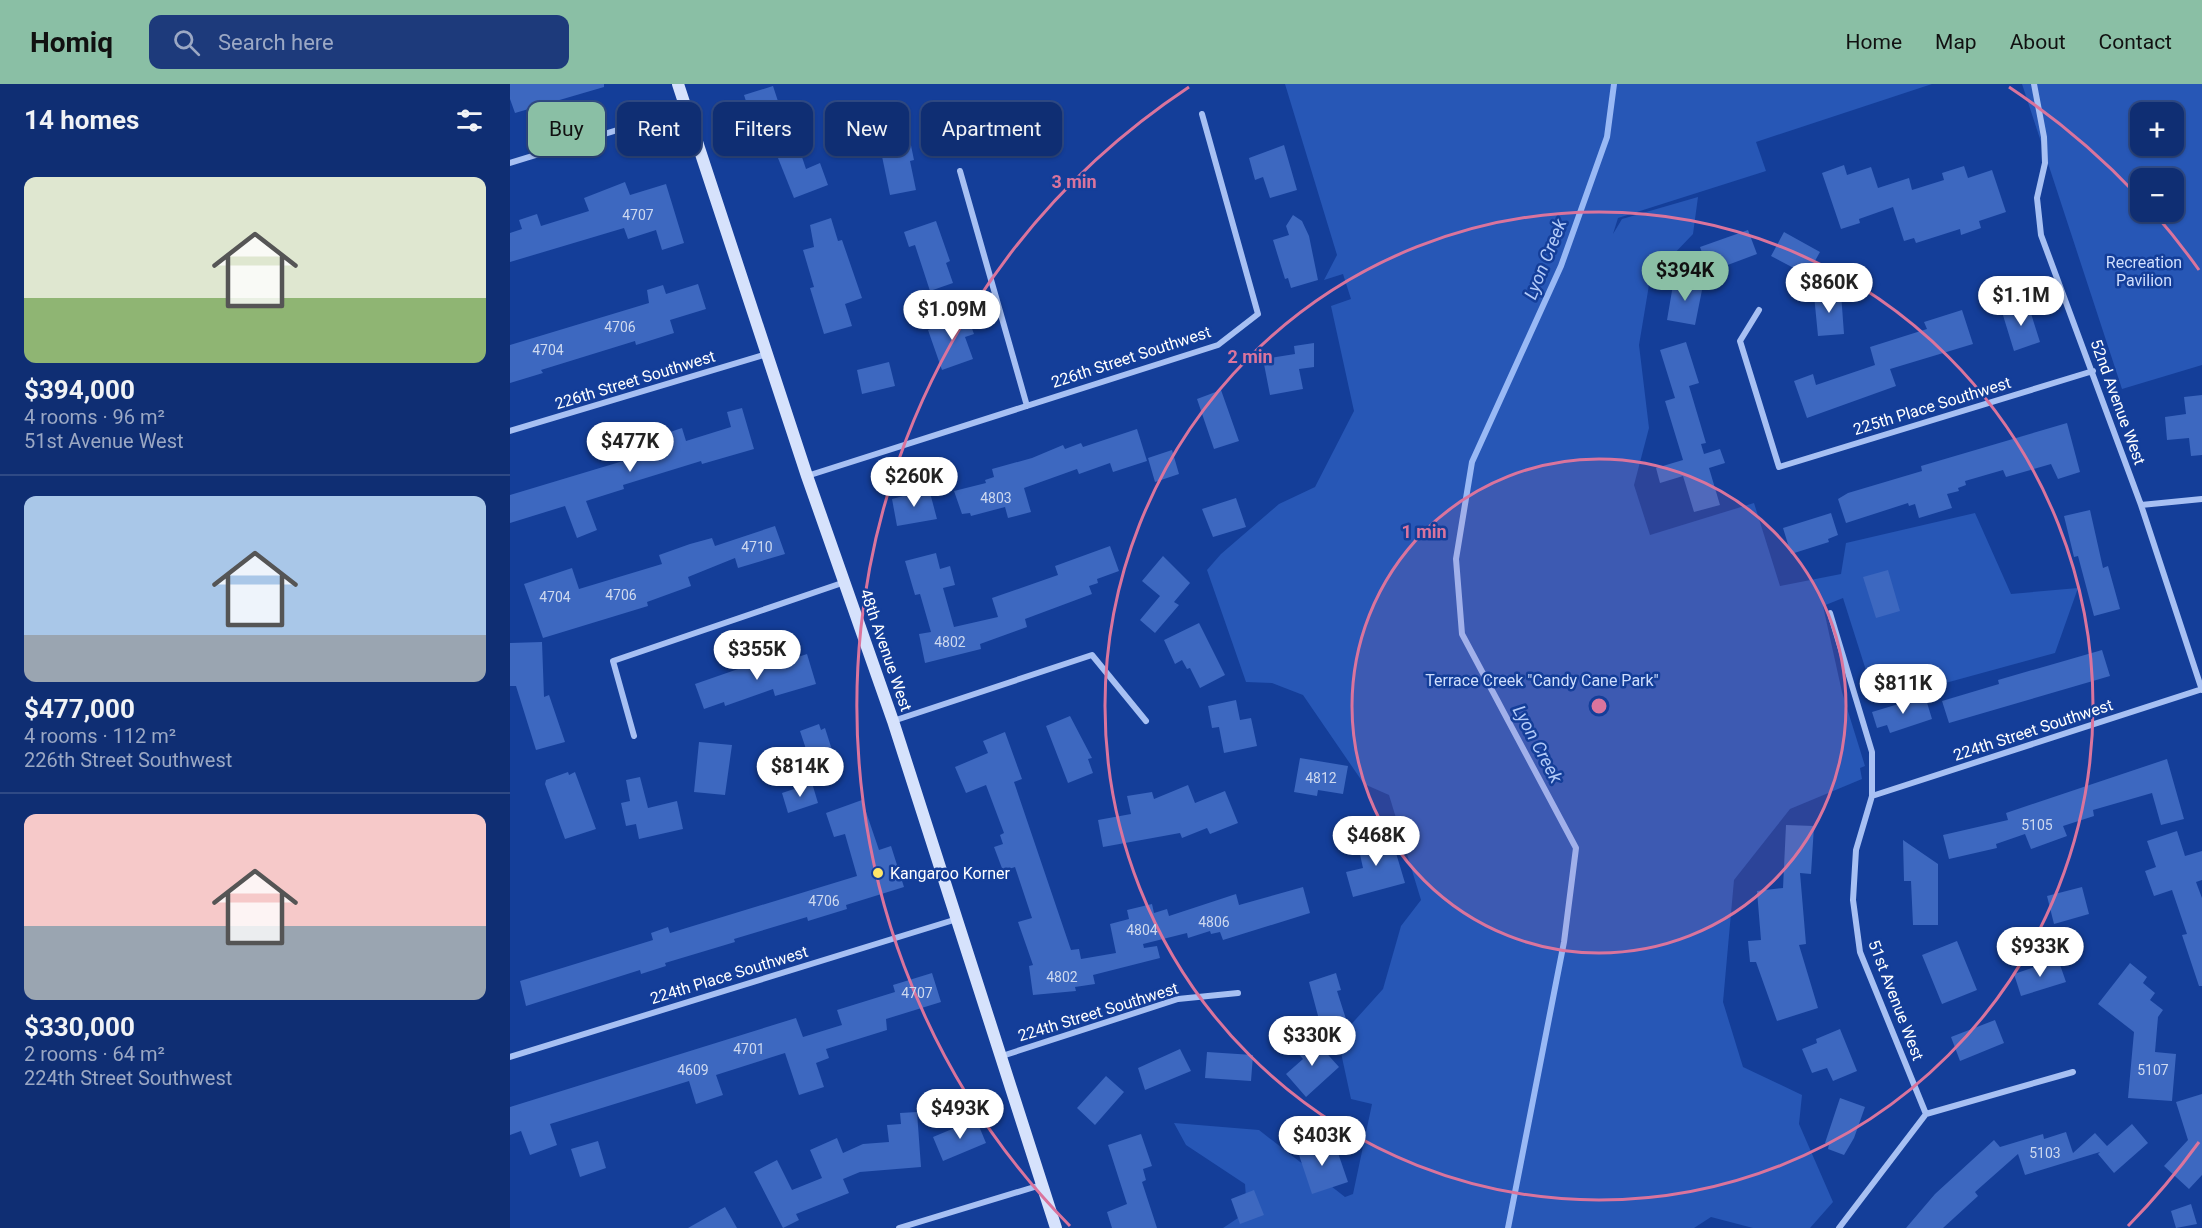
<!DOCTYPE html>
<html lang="en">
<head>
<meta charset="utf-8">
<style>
	body { margin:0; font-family:Roboto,sans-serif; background:#1d3a7b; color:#f1f3f6; height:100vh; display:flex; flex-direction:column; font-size:22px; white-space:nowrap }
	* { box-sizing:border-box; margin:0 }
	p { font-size:20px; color:#9ba8c4 }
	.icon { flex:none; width:33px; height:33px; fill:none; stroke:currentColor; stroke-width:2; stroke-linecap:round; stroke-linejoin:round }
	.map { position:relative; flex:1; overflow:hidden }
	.side { display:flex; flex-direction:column; background:#0f2e73; width:510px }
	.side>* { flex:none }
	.banner { position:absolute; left:18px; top:18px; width:570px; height:54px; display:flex; gap:12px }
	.buttons { position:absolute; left:1620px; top:18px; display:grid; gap:12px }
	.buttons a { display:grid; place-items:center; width:54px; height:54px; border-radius:12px; background:#0f2e73; box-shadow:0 2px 4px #0004,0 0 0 2px #2f4a85; font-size:30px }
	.price { position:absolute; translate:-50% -51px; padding:0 14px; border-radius:21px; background:#fff; color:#222; font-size:20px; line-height:39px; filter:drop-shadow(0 2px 3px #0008) }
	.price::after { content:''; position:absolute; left:50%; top:36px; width:18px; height:14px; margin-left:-9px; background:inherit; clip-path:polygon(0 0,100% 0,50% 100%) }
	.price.current { background:#8abfa5; color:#111 }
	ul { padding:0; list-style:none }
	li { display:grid; align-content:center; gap:12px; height:318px; padding:0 24px }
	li+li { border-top:2px solid #2f4a85 }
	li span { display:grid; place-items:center; height:186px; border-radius:12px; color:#555 }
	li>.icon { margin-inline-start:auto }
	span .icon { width:108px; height:108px; fill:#fffc; stroke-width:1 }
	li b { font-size:26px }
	h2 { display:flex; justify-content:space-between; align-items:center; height:72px; padding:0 24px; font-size:26px }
	.tag { padding:0 21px; border-radius:12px; background:#0f2e73; box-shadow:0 2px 4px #0004,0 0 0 2px #2f4a85; font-size:21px; line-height:54px }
	.tag.current { background:#8abfa5; color:#111 }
	header { display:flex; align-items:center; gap:36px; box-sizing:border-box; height:84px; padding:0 30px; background:#8abfa5; color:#111 }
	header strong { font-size:28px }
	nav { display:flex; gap:33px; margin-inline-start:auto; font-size:21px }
	.search { width:420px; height:54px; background:#1d3a7b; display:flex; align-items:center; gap:15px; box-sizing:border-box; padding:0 21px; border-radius:12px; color:#9ba8c4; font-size:22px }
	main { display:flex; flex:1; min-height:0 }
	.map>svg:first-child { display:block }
</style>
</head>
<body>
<header>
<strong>Homiq</strong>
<div class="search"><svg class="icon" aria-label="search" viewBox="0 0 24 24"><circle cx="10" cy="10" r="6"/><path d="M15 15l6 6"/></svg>Search here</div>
<nav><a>Home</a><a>Map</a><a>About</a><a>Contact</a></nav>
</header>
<main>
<section class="side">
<h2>14 homes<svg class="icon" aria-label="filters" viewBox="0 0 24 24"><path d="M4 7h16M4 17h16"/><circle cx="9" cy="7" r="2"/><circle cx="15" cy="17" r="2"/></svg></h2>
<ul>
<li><span style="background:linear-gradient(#dfe7d0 65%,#8fb573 0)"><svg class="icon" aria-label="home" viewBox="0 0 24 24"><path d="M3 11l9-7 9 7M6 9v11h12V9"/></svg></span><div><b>$394,000</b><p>4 rooms · 96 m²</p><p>51st Avenue West</p></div></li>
<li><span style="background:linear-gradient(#a9c7e8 75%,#9aa5b1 0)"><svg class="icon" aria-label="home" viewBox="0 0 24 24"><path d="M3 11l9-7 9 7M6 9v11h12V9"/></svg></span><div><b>$477,000</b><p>4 rooms · 112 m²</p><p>226th Street Southwest</p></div></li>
<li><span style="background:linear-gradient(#f6c9c9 60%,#9aa5b1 0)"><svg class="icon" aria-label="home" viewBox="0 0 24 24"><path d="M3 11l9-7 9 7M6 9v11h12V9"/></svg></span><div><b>$330,000</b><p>2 rooms · 64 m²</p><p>224th Street Southwest</p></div></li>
</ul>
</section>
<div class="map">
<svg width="1692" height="1144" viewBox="0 0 1692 1144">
	<rect width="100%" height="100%" fill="#143e99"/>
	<path fill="#2757b6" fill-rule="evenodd" d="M775,0H1422L1246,58L1256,87L1108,134L1103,150L1112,135L1188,113L1183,150L1140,195L1129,261L1139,344L1124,401L1140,451L1244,419L1270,502L1331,490L1336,459L1465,429L1501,510L1568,504L1545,569L1366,618L1333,514L1313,522L1332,608L1355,682L1350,684L1352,695L1280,725L1224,796L1213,918L1233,983L1292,1011L1289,1040L1323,1118L1300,1144H1243L1201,1133L1184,1144H713L737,1128L735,1100L676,1061L664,1039L749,1046L835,1113L843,1110L862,1020L841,1015L828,955L873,905L891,842L911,816L879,711L854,700L793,611L762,599L736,598L697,486L711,470L769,420L805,403L844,327L821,222L841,215L833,190L814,196L827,171Z
		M1512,0H1692V281L1612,305ZM1630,28H1664V62H1630ZM1630,94H1664V128H1630Z"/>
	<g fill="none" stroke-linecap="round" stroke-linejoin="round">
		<path stroke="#99b9f5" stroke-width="6" d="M998,1144L1054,858L1066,764L952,550L946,475L962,378L1051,182L1097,53L1104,0"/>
	</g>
	<path fill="#3d68c0" d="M0,0H94V3L5,29L0,15Z
		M263,2L285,69L290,67L296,85L310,79L318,101L284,114L264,64L246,70L239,47L245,45L234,11Z
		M397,42L404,76L400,77L406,106L380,111L367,48Z
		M774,61L787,106L760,114L753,93L745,96L739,74Z
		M1334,81L1337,91L1361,83L1368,104L1399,94L1402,106L1434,96L1432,89L1454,82L1458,94L1482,86L1496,128L1469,137L1471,144L1451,151L1450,145L1406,159L1404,154L1394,157L1383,123L1349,135L1350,139L1331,145L1312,89Z
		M115,98L120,111L156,100L174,159L152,166L146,146L118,155L114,144L0,178V149L12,145L9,136L27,130L31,142L79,127L74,114Z
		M783,131L792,137L799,152L808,196L781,204L778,194L775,195L763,156L779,151L776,142Z
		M321,134L328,157L332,156L352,214L335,220L342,242L314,250L300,204L304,203L293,166L304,163L300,141Z
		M426,137L440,177L436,179L443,199L420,207L405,161L399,163L394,148Z
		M1238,146L1247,170L1199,188L1190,163Z
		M1274,148L1310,168L1297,191L1261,172Z
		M1164,195L1193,201L1185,241L1157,236Z
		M188,200L196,225L160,236L164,249L126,261L125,257L31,286L33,289L0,299V261L139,219L137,206L153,201L156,210Z
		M1331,209L1334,250L1308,252L1304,211Z
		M1518,220L1530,258L1504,267L1492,228Z
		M1452,226L1463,260L1380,285L1386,302L1297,334L1284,297L1303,290L1306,301L1365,281L1360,263L1417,245L1414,238Z
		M456,228L464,250L455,253L463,275L432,286L418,246L433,240L432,236Z
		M1176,258L1189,299L1179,302L1196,359L1191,360L1194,370L1210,365L1215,379L1199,384L1210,421L1184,428L1173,392L1150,399L1146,384L1173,376L1155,317L1165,314L1150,266Z
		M804,259V283L789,285L793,305L760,311L753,275L785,270L784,262Z
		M379,278L385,302L352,310L347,286Z
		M711,306L729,357L704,365L687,315Z
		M1692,311V371L1681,372L1679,354L1657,356L1655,333L1676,330L1674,313Z
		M232,324L244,365L192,380L191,377L113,401L114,405L76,417L87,446L67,454L55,422L0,439V411L123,374L120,365L158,354L157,349L172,344L176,357L221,343L217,328Z
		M1557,339L1570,388L1548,395L1541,380L1496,393L1493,386L1455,397L1456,401L1448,404L1449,407L1437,410L1442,424L1409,434L1405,420L1399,422L1398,419L1336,439L1328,415L1338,409L1412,387L1411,382Z
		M627,345L637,377L603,388L600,379L569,390L567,385L514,404L521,428L498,434L495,423L461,432L460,429L452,430L444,407L476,399L475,396L484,393L482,385L522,374L553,361L555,365L571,359L573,363Z
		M662,366L669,390L645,398L638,374Z
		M419,405L427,435L387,442L382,415Z
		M726,414L736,443L703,453L692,425Z
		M1580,426L1593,484L1598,482L1610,525L1584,532L1568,472L1564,473L1554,432Z
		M1321,429L1328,451L1318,455L1319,458L1281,470L1273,444Z
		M265,442L275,470L228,484L225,474L178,493L181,502L137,518L138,522L33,554L14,500L62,484L69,505L152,480L149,471L180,460L202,454L205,462Z
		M600,462L609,487L587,495L588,499L579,502L582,510L515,535L517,543L470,560L471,565L415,579L409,550L421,548L410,510L405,511L395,477L426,469L430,485L440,482L445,501L433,504L444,543L488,533L482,514L548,491L545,482Z
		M653,472L680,499L664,518L669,521L645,549L630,536L650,512L632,497Z
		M1378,486L1390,527L1366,534L1353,493Z
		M689,539L715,591L690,604L680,584L677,585L672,576L665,580L654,556Z
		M32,558L34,613L39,611L55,658L26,666L6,602H0V559Z
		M1592,566L1600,592L1439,639L1432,617L1489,600L1488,596Z
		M274,569L276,577L297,570L306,600L265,612L263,605L215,622L214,618L194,625L185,600Z
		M1415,612L1422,635L1380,649L1377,641L1367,644L1362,628Z
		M726,616L730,636L741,634L747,662L714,669L709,643L702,644L698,622Z
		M560,632L582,674L578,675L583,689L558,699L536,642Z
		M309,640L311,646L315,644L330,691L307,698L290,647Z
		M495,648L512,695L504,698L561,866L569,865L571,875L606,869L600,840L619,835L617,826L642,820L644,829L657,825L659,832L726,810L729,821L793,803L800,829L713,856L710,848L701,850L700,847L678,854L677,849L633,860L634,864L647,862L650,874L583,891L585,900L565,903L566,907L523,911L519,882L523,881L508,838L522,834L505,783L493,787L484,763L493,760L490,751L494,749L476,701L456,709L445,683L478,669L473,657Z
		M189,658L222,661L215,711L184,708Z
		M790,674L838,682L833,710L808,706L807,712L784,708Z
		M1657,675L1674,735L1651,741L1642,709L1583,726L1584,732L1553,742L1557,752L1521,765L1515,750L1486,760L1487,764L1439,775L1433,751L1498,736L1496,729Z
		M58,688L59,691L65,688L86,745L55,755L35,700L36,696Z
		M130,693L138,724L167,717L173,745L129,755L126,740L116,742L111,719L120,717L116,696Z
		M302,699L308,719L278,729L272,709Z
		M678,701L685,719L715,707L728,739L700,750L697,744L672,754L670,749L593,763L588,736L621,730L617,712L642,708L644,715Z
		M352,716L369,766L381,762L394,803L336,821L337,825L298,837L297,833L224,855L225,858L155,879L156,882L131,890L130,886L16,922L10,897L143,856L141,849L158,843L160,849L347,792L335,750L324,753L316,729Z
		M1276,741L1304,742L1301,790L1290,789L1296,860L1289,861L1308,924L1267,937L1246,878H1240L1238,857L1251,856L1247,807L1273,804Z
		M1667,747L1675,772L1692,767V796L1686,798L1692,814V902H1689L1672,851L1677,850L1662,806L1644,812L1635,787L1646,783L1637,757Z
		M880,749L895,799L843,813L836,788L853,784L847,757Z
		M1393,756L1428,780V841H1403L1401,797H1394Z
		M1572,803L1579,830L1544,840L1537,812Z
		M1447,857L1467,906L1432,920L1412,871Z
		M1548,875L1556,898L1511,912L1504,890Z
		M1620,879L1637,893L1633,899L1645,909L1640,916L1653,926L1648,933L1645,968L1666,970L1662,1017L1618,1014L1624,948L1588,920Z
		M422,889L431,918L376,935L377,946L316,965L319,974L306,979L314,1003L289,1011L275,969L206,991L213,1011L186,1020L179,997L40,1040L47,1061L20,1071L11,1047L0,1051V1023L286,934L293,953L332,941L327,926L385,908L383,901Z
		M826,889L831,906L827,907L836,935L811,943L799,898Z
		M1485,936L1494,959L1450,977L1441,953Z
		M1330,945L1347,987L1323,997L1317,984L1302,989L1292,965L1307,959L1306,955Z
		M802,953L829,983L796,1013L776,990L793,975L786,967Z
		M670,965L681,987L635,1006L628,984Z
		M697,968L743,971L741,997L695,994Z
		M596,992L614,1008L585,1041L567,1024Z
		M1692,1010V1091L1679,1105L1654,1082L1678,1056L1666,1018Z
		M1330,1014L1355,1023L1344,1054L1334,1071L1318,1065L1319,1060L1315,1059Z
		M407,1028L411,1083L350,1088L333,1095L339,1109L286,1130L289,1136L273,1144L244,1088L267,1076L282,1106L312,1094L300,1066L327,1054L333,1069L353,1060L379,1058L377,1041L391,1040L390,1029Z
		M466,1035L476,1059L433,1077L423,1053Z
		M1622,1040L1638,1059L1604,1089L1588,1070L1590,1068L1515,1091L1508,1070L1465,1108L1468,1112L1433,1144H1396L1425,1110L1484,1056L1490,1063L1533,1050L1534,1055L1556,1048L1563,1069L1585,1049L1597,1062Z
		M631,1050L642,1082L633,1085L636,1096L632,1098L647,1144H602L597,1128L617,1120L598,1061Z
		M813,1055L818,1069L827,1066L838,1098L802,1110L787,1065Z
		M88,1057L96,1084L70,1093L61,1065Z
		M744,1106L754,1131L730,1140L721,1115Z
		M1681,1120L1687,1140L1666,1144L1661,1127Z
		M215,1123L227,1144H178Z"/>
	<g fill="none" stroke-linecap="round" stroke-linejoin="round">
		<path stroke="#a7c0f3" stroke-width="6" d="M1524,0L1534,53L1535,79L1527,114L1531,151L1631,421L1692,606
			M0,79L176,25
			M450,87L517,322
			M1249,226L1230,257L1269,383L1583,287
			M0,347L257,270
			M297,392L708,261L748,230L692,30
			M1631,421L1692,415
			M1320,529L1362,668V712L1346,766L1343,816L1350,868L1416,1030L1329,1144
			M383,637L582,571L636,637
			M124,652L103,577L335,498
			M1362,712L1692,605
			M492,972L668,915L728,909
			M0,973L447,835
			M1416,1030L1563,988
			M389,1144L531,1101"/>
		<path stroke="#d6e2fc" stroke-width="12" d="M168,0L297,392L383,637L546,1144"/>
	</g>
	<circle cx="1089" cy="622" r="247" fill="#da749d" fill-opacity=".12"/>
	<g fill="none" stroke="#da749d" stroke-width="3">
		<circle cx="1089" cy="622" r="247"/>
		<circle cx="1089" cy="622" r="494"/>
		<path d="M1689 1058A742 742 0 0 1 1618 1142M560 1142A742 742 0 0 1 679 3M1499 3A742 742 0 0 1 1627 111M1645 130A742 742 0 0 1 1689 186"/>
	</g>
	<circle fill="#ffe669" stroke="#143e99" stroke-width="2" cx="368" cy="789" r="6"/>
	<g text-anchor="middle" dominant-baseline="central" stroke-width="5" stroke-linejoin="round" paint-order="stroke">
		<g font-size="14" fill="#ced9ef">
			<text x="128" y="131">4707</text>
			<text x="110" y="243">4706</text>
			<text x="38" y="266">4704</text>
			<text x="486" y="414">4803</text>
			<text x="247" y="463">4710</text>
			<text x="111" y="511">4706</text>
			<text x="45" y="513">4704</text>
			<text x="440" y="558">4802</text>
			<text x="811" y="694">4812</text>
			<text x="1527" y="741">5105</text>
			<text x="314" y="817">4706</text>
			<text x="704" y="838">4806</text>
			<text x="632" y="846">4804</text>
			<text x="552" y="893">4802</text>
			<text x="407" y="909">4707</text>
			<text x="239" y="965">4701</text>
			<text x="183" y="986">4609</text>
			<text x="1643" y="986">5107</text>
			<text x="1535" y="1069">5103</text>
		</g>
		<g font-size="16" fill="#cfdefd" stroke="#143e99">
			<text x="1634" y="178">Recreation<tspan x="1634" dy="18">Pavilion</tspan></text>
			<text x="1032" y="596">Terrace Creek "Candy Cane Park"</text>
		</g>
		<g font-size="16" fill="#fff" stroke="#143e99">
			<text transform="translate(621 273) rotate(-18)">226th Street Southwest</text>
			<text transform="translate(125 296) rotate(-17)">226th Street Southwest</text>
			<text transform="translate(1608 318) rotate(70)">52nd Avenue West</text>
			<text transform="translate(1422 322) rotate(-17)">225th Place Southwest</text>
			<text transform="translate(376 566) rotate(71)">48th Avenue West</text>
			<text transform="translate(1523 646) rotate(-18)">224th Street Southwest</text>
			<text transform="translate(219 891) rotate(-17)">224th Place Southwest</text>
			<text transform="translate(1386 916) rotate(69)">51st Avenue West</text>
			<text transform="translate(588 928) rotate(-17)">224th Street Southwest</text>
		</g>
		<g font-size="16" fill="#fff" stroke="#143e99" text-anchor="start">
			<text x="380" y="789">Kangaroo Korner</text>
		</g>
		<g font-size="18" font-style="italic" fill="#b3cbf9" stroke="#143e99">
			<text transform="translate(1035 175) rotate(-68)">Lyon Creek</text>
			<text transform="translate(1028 660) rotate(62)">Lyon Creek</text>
		</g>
	</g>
	<circle cx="1089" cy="622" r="9" fill="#da749d" stroke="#143e99" stroke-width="3"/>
	<g font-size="18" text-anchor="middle" font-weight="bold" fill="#da749d" stroke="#143e99" stroke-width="5" stroke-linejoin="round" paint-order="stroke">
		<text x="564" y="104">3 min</text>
		<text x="740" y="279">2 min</text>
		<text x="914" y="454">1 min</text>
	</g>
</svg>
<div class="buttons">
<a>+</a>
<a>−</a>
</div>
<b class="price current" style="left:1175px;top:218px">$394K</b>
<b class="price" style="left:1319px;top:230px">$860K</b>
<b class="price" style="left:1511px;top:243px">$1.1M</b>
<b class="price" style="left:442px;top:257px">$1.09M</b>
<b class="price" style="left:120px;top:389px">$477K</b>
<b class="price" style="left:404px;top:424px">$260K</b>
<b class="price" style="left:247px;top:597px">$355K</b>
<b class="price" style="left:1393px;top:631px">$811K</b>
<b class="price" style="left:290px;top:714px">$814K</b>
<b class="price" style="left:866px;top:783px">$468K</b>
<b class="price" style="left:1530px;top:894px">$933K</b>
<b class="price" style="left:802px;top:983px">$330K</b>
<b class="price" style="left:450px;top:1056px">$493K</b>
<b class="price" style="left:812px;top:1083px">$403K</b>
<div class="banner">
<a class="tag current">Buy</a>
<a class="tag">Rent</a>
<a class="tag">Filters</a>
<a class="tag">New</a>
<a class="tag">Apartment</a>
</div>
</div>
</main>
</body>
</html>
